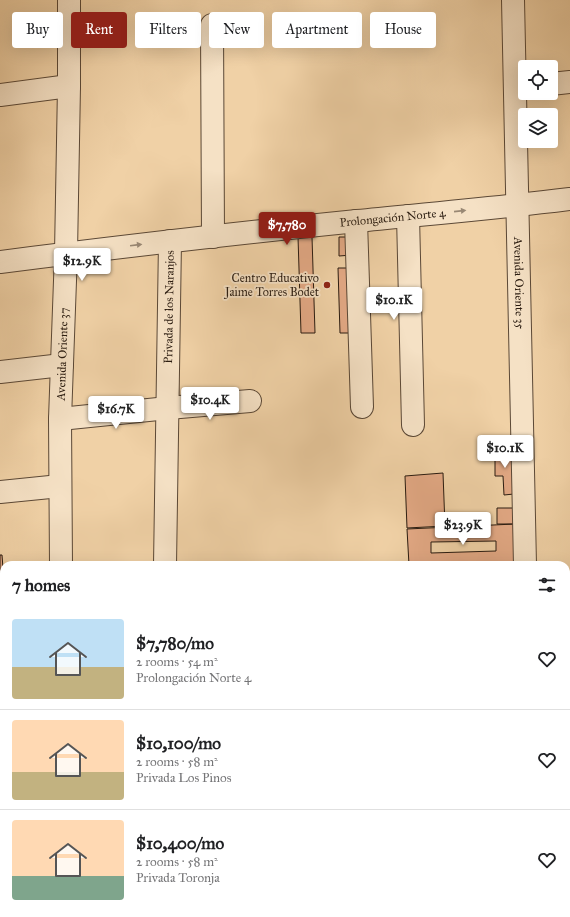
<!DOCTYPE html>
<html lang="en">
<head>
<meta charset="utf-8">
<style>
	body { margin:0; font-family:"IM FELL Great Primer",serif; background:#f2f2f2; color:#202124; height:100vh; display:flex; flex-direction:column; font-size:15px; white-space:nowrap }
	* { box-sizing:border-box; margin:0 }
	p { font-size:13px; color:#757577 }
	.icon { flex:none; width:22px; height:22px; fill:none; stroke:currentColor; stroke-width:2; stroke-linecap:round; stroke-linejoin:round }
	.map { position:relative; flex:1; overflow:hidden }
	.sheet { position:absolute; left:0px; top:561px; width:570px; height:356px; display:flex; flex-direction:column; background:#fff; border-radius:12px 12px 0 0; box-shadow:0 4px 16px #0002 }
	.sheet>* { flex:none }
	.banner { position:absolute; left:12px; top:12px; width:546px; height:36px; display:flex; gap:8px }
	.controls { position:absolute; left:518px; top:60px; display:grid; gap:8px }
	.controls a { display:grid; place-items:center; width:40px; height:40px; border-radius:4px; background:#fff; box-shadow:0 4px 16px #0002; font-size:20px }
	.price { position:absolute; translate:-50% -34px; padding:0 9px; border-radius:4px; background:#fff; color:#222; font-size:13px; line-height:26px; filter:drop-shadow(0 1px 2px #0008) }
	.price::after { content:''; position:absolute; left:50%; top:24px; width:12px; height:9px; margin-left:-6px; background:inherit; clip-path:polygon(0 0,100% 0,50% 100%) }
	.price.current { background:#8f2418; color:#fff }
	ul { padding:0; list-style:none }
	li { display:flex; align-items:center; gap:12px; height:100px; padding:0 12px }
	li+li { border-top:1px solid #e0e0e0 }
	li span { display:grid; place-items:center; flex:none; width:112px; height:80px; border-radius:4px; color:#555 }
	li>.icon { margin-inline-start:auto }
	span .icon { width:48px; height:48px; fill:#fffc; stroke-width:1 }
	li b { font-size:17px }
	h2 { display:flex; justify-content:space-between; align-items:center; height:48px; padding:0 12px; font-size:17px }
	.chip { padding:0 14px; border-radius:4px; background:#fff; box-shadow:0 4px 16px #0002; font-size:14px; line-height:36px }
	.chip.current { background:#8f2418; color:#fff }
	.map>svg:first-child { display:block }
</style>
</head>
<body>
<div class="map">
<svg width="570" height="917" viewBox="0 0 570 917">
	<rect width="100%" height="100%" fill="#f0d1a6"/>
	<filter id="stains"><feTurbulence type="fractalNoise" baseFrequency=".005" numOctaves="4"/><feColorMatrix values="0 0 0 0 .2 0 0 0 0 .09 0 0 0 0 .02 0 0 0 .5 -.17"/></filter>
	<radialGradient id="worn" r=".72"><stop offset=".6" stop-color="#630" stop-opacity="0"/><stop offset="1" stop-color="#630" stop-opacity=".3"/></radialGradient>
	<path fill="#b7bc88" stroke="#706c4c" d="M4,776V913H422L423,917H0V777Z"/>
	<path fill="#e3a985" stroke="#291b10" fill-rule="evenodd" d="M298,237H312L315,333H301Z
		M339,237H352V255L339,256Z
		M338,268H352L354,333H340Z
		M495,449H513L514,494L504,495L503,476H495Z
		M443,473L445,526L407,528L405,476Z
		M497,508H515V524H497Z
		M515,524L517,565H409L407,529ZM496,541V551L431,553V542Z
		M0,555H2L4,582V585L0,586Z
		M0,758H4V776L0,777Z
		M570,774V821L566,822V775Z
		M570,868V894H566V869Z
		M422,913H472L466,914L467,917H423Z"/>
	<g fill="none" stroke-linecap="round" stroke-linejoin="round">
		<defs>
			<g id="minor">
				<path id="s1" d="M513,0L525,565"/>
				<path d="M212,25L213,237"/>
				<path d="M551,84L570,82"/>
				<path d="M0,95L69,86"/>
				<path d="M408,216L413,425"/>
				<path d="M356,221L362,407"/>
				<path id="s2" d="M0,262C119,247 238,233 357,221C428,214 499,208 570,199"/>
				<path d="M0,372L62,365"/>
				<path d="M60,419L168,408L250,401"/>
				<path d="M0,492L60,486"/>
				<path id="s3" d="M61,565L60,419L66,253L69,86V0"/>
				<path id="s4" d="M165,565L170,241"/>
			</g>
			<path id="major" d="M566,651H570
				M566,671L570,670
				M0,721L4,720
				M0,739H4"/>
		</defs>
		<use href="#minor" stroke="#5b4836" stroke-width="24"/>
		<use href="#major" stroke="#291b10" stroke-width="24"/>
		<path stroke="#291b10" stroke-width="2.5" stroke-dasharray="1 2" stroke-linecap="butt" d="M0,865L4,863
			M323,913V917
			M395,913L396,917
			M417,913L418,917
			M0,914L16,917
			M78,917L82,913"/>
		<use href="#minor" stroke="#f5e1c5" stroke-width="22"/>
		<use href="#major" stroke="#f0d1a6" stroke-width="22"/>
	</g>
	<defs><path id="oneway-solid" d="M-6-.8H1V-3.2L6.5 0L1 3.2V.8H-6Z"/></defs>
	<g fill="#998874">
		<use href="#oneway-solid" transform="translate(460 211) rotate(-6)"/>
		<use href="#oneway-solid" transform="translate(136 245) rotate(-7)"/>
	</g>
	<circle fill="#8f2418" stroke="#f5e1c5" stroke-width="1.5" cx="327" cy="285" r="4"/>
	<g text-anchor="middle" dominant-baseline="central" stroke-width="3.5" stroke-linejoin="round" paint-order="stroke">
		<g font-size="12" fill="#291b10" stroke="#f5e1c5">
			<text stroke="none"><textPath href="#s2" startOffset="395">Prolongación Norte 4</textPath></text>
			<text stroke="none"><textPath href="#s1" startOffset="283">Avenida Oriente 35</textPath></text>
			<text stroke="none"><textPath href="#s4" startOffset="258">Privada de los Naranjos</textPath></text>
			<text stroke="none"><textPath href="#s3" startOffset="211">Avenida Oriente 37</textPath></text>
		</g>
		<g font-size="12" fill="#291b10" stroke="#f5e1c5" text-anchor="end">
			<text x="319" y="278">Centro Educativo<tspan x="319" dy="14">Jaime Torres Bodet</tspan></text>
		</g>
	</g>
	<rect width="100%" height="100%" filter="url(#stains)"/>
	<rect width="100%" height="100%" fill="url(#worn)"/>
</svg>
<div class="controls">
<a><svg class="icon" aria-label="locate" viewBox="0 0 24 24"><circle cx="12" cy="12" r="6"/><path d="M12 2v4M12 18v4M2 12h4M18 12h4"/></svg></a>
<a><svg class="icon" aria-label="layers" viewBox="0 0 24 24"><path d="M12 4l9 5-9 5-9-5zM3 14l9 5 9-5"/></svg></a>
</div>
<b class="price current" style="left:287px;top:246px">$7,780</b>
<b class="price" style="left:82px;top:282px">$12.9K</b>
<b class="price" style="left:394px;top:321px">$10.1K</b>
<b class="price" style="left:210px;top:421px">$10.4K</b>
<b class="price" style="left:116px;top:430px">$16.7K</b>
<b class="price" style="left:505px;top:469px">$10.1K</b>
<b class="price" style="left:463px;top:546px">$23.9K</b>
<div class="banner">
<a class="chip">Buy</a>
<a class="chip current">Rent</a>
<a class="chip">Filters</a>
<a class="chip">New</a>
<a class="chip">Apartment</a>
<a class="chip">House</a>
</div>
<section class="sheet">
<h2>7 homes<svg class="icon" aria-label="filters" viewBox="0 0 24 24"><path d="M4 7h16M4 17h16"/><circle cx="9" cy="7" r="2"/><circle cx="15" cy="17" r="2"/></svg></h2>
<ul>
<li><span style="background:linear-gradient(#bfe0f5 60%,#c2b280 0)"><svg class="icon" aria-label="home" viewBox="0 0 24 24"><path d="M3 11l9-7 9 7M6 9v11h12V9"/></svg></span><div><b>$7,780/mo</b><p>2 rooms · 54 m²</p><p>Prolongación Norte 4</p></div><svg class="icon" aria-label="heart" viewBox="0 0 24 24"><path d="M12 20l-8-8c-3-5 5-10 8-4 3-6 11-1 8 4z"/></svg></li>
<li><span style="background:linear-gradient(#ffd9b3 65%,#c2b280 0)"><svg class="icon" aria-label="home" viewBox="0 0 24 24"><path d="M3 11l9-7 9 7M6 9v11h12V9"/></svg></span><div><b>$10,100/mo</b><p>2 rooms · 58 m²</p><p>Privada Los Pinos</p></div><svg class="icon" aria-label="heart" viewBox="0 0 24 24"><path d="M12 20l-8-8c-3-5 5-10 8-4 3-6 11-1 8 4z"/></svg></li>
<li><span style="background:linear-gradient(#ffd9b3 70%,#7fa58c 0)"><svg class="icon" aria-label="home" viewBox="0 0 24 24"><path d="M3 11l9-7 9 7M6 9v11h12V9"/></svg></span><div><b>$10,400/mo</b><p>2 rooms · 58 m²</p><p>Privada Toronja</p></div><svg class="icon" aria-label="heart" viewBox="0 0 24 24"><path d="M12 20l-8-8c-3-5 5-10 8-4 3-6 11-1 8 4z"/></svg></li>
</ul>
</section>
</div>
</body>
</html>
